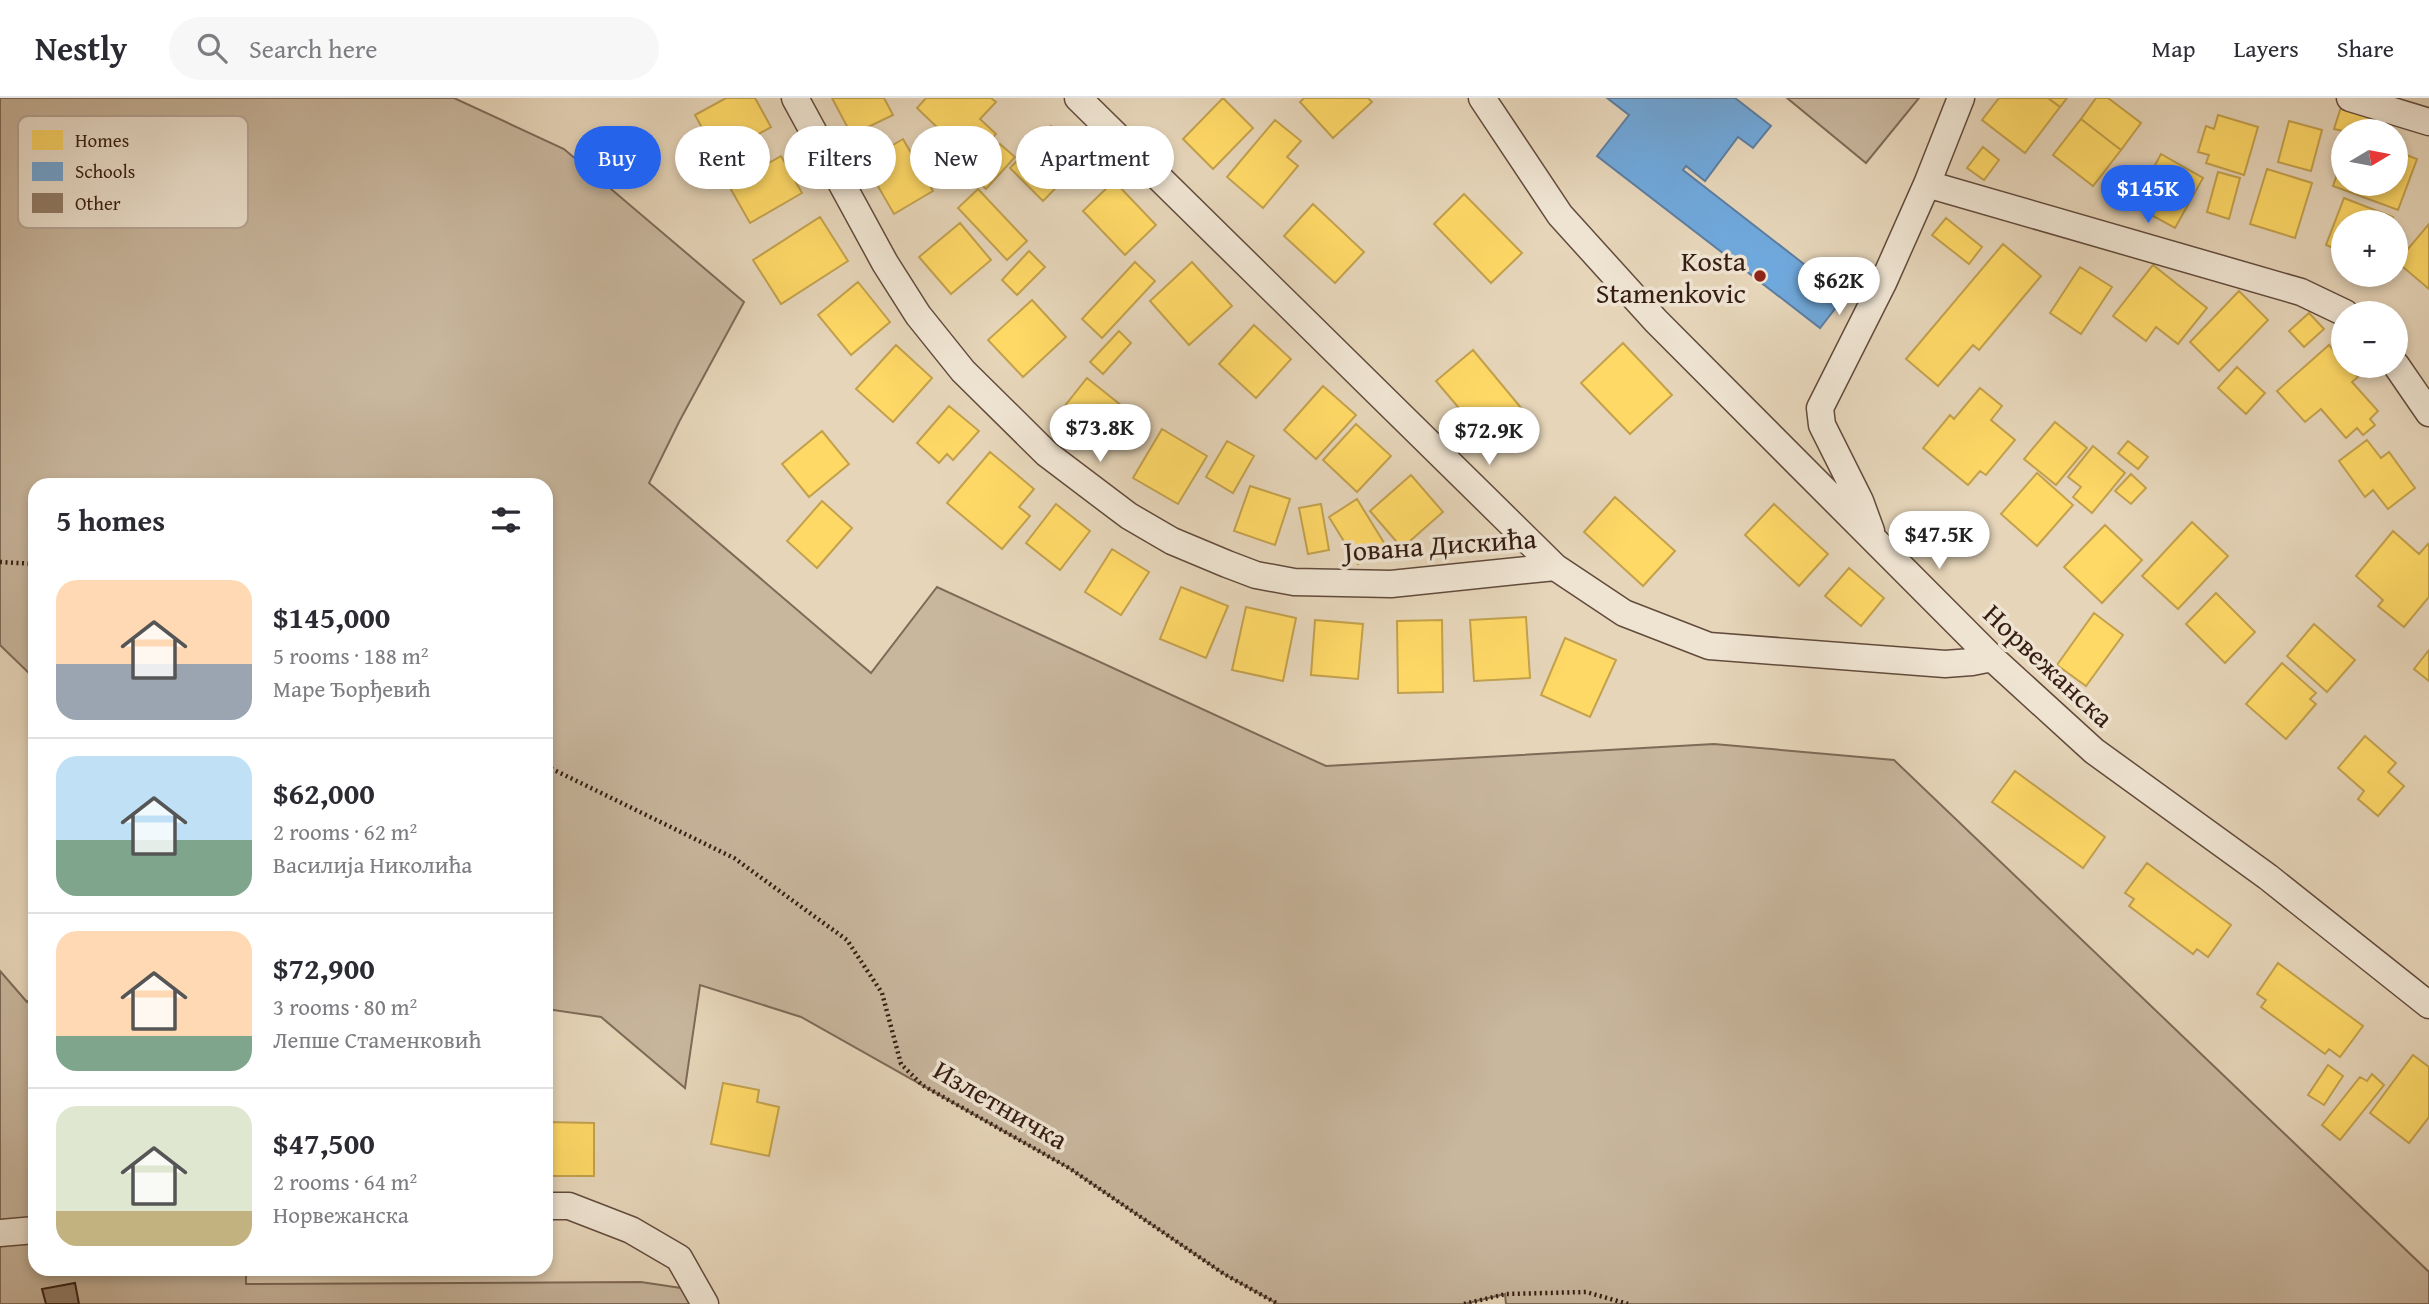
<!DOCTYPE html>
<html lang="en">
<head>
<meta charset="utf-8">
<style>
	body { margin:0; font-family:"Gentium Book Plus",serif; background:#f7f7f7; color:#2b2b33; height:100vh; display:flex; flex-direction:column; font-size:26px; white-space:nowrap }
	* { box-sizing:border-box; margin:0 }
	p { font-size:23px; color:#7c7c81 }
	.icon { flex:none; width:38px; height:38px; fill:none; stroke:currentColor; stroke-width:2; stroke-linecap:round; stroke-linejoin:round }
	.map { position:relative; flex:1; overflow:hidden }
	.sheet { position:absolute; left:28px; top:380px; width:525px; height:798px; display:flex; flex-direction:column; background:#fff; border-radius:21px; box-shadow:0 4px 10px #0003 }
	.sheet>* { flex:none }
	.banner { position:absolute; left:574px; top:28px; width:665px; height:63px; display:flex; gap:14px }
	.needle { width:46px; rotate:80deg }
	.controls { position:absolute; left:2331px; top:21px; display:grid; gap:14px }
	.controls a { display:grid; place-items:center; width:77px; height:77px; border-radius:50%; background:#fff; box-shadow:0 4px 10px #0003; font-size:35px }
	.price { position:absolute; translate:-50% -60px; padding:0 16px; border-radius:24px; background:#fff; color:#222; font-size:23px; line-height:46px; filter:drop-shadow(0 2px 4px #0008) }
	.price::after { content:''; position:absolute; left:50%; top:42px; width:21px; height:16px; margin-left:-10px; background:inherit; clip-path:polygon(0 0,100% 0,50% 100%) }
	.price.on { background:#2563eb; color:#fff }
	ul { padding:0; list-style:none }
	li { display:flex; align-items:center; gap:21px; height:175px; padding:0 28px }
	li+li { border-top:2px solid #e1e1e2 }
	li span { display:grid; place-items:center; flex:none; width:196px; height:140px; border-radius:21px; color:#555 }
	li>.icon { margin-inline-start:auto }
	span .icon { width:84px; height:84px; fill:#fffc; stroke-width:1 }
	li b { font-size:30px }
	h2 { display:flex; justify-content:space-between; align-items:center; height:84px; padding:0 28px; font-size:30px }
	.pill { padding:0 24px; border-radius:32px; background:#fff; box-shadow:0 4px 10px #0003; font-size:24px; line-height:63px }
	.pill.on { background:#2563eb; color:#fff }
	header { display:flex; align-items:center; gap:42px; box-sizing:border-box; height:98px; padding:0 35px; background:#fff; border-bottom:2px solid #e1e1e2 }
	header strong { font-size:33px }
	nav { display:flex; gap:38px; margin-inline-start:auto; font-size:24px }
	.search { width:490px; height:63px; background:#f7f7f7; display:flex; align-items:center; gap:18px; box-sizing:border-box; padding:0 24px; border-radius:38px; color:#7c7c81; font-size:26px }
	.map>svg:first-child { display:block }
</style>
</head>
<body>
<header>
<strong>Nestly</strong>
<div class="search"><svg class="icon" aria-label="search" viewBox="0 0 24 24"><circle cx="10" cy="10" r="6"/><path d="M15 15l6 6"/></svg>Search here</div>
<nav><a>Map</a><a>Layers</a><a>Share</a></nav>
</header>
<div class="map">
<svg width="2429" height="1206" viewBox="0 0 2429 1206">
	<rect width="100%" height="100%" fill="#e6d5b9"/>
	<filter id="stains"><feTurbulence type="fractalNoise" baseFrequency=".00286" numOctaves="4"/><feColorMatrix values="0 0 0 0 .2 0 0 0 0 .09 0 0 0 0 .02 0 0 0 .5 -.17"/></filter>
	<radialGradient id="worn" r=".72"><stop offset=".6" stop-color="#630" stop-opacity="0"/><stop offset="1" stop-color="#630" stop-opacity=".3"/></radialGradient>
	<path fill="#c8b69d" stroke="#7f6a58" stroke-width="2" d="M0,0H454L564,51L744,204L679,324L649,385L871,575L937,489L1326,668L1714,646L1894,662L2429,1174V1206H1506L1505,1196L1464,1206H1278L1224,1176L1069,1070L801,919L700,887L685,990L601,919L546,911V387H35V581L0,547Z
		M1787,0H1919L1866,65Z
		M0,873L27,904L35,897V1171H246V1186L641,1184L701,1193L715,1206H0Z"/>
	<path fill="#ffd966" stroke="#c3a14d" stroke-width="2" d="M726,0H755L771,29L718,59L695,17Z
		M832,0H884L893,17L868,29L875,43L859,51Z
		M926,0H991L996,4L980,21L996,36L971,62L917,10Z
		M1223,0L1253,30L1213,71L1183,41Z
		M1304,0H1368L1372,4L1333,40L1300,4Z
		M1999,0H2048L2060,9L2025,55L1982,22Z
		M2048,0H2067L2060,9Z
		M2096,0H2108L2141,25L2121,52L2081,21Z
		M2341,9L2371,18L2367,33H2343L2334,31Z
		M2218,17L2258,29L2244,77L2206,65L2209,57L2198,54L2206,28L2214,31Z
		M2081,21L2121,52L2093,88L2053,57Z
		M1275,22L1301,43L1287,59L1298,68L1263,110L1227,79Z
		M2289,23L2322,32L2311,73L2278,64Z
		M1051,28L1084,61L1043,103L1010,70Z
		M903,41L933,93L894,116L864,64Z
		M1000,46L1015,59L986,91L971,77Z
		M1983,49L1999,62L1984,82L1967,70Z
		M2396,53L2417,61L2398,112L2333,88L2343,60V86H2396Z
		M2161,56L2203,80L2175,130L2133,107Z
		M781,58L802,95L750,125L729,88Z
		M2267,71L2312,85L2295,140L2250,126Z
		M2218,74L2240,80L2229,121L2207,114Z
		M1114,83L1156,127L1125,157L1083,113Z
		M978,91L1027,143L1007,162L958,110Z
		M1464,96L1522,155L1491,185L1434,126Z
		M2344,100L2393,119L2391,124H2343V154L2326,147Z
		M1313,106L1364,154L1335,185L1284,138Z
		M820,119L848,163L781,206L753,162Z
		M1946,120L1982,149L1969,166L1932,137Z
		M960,125L991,162L951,196L919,159Z
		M2429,126V191L2397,164Z
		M2003,146L2041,178L1979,252L1973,247L1938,288L1906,261Z
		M1029,153L1045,169L1017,197L1002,182Z
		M1135,164L1155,183L1102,240L1082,221Z
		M1192,164L1232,208L1189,247L1150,203Z
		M2153,167L2207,210L2178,246L2156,229L2146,243L2113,218Z
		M2080,169L2112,189L2081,236L2050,215Z
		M858,184L890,224L851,257L818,217Z
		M2239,193L2268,222L2219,273L2190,244Z
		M1032,202L1066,239L1023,279L988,242Z
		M2309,215L2324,231L2304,249L2289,233Z
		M1254,227L1291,261L1256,300L1219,266Z
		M1119,233L1131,245L1103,276L1090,264Z
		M1623,245L1672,297L1630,336L1581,285Z
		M896,247L932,280L893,324L856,291Z
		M2329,247L2343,263V268H2347L2358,279L2352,284L2378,313L2370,321L2375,327L2363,337L2357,330L2346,340L2321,311L2305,324L2277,293Z
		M1473,252L1522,311L1486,342L1436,283Z
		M2237,269L2265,295L2246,316L2218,290Z
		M1087,280L1132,316L1100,355L1056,319Z
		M1323,288L1356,317L1316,361L1284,332Z
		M1980,290L2002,308L1991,322L2015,342L1986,377L1980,373L1968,387L1923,350L1950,317L1954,321Z
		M949,308L979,333L953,362L947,356L939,365L917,345Z
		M2055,324L2087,350L2056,387L2024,361Z
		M1356,326L1391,358L1357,394L1323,362Z
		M1162,331L1207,358L1178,406L1133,380Z
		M822,333L849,366L809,399L782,366Z
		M2367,342L2381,360L2389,354L2415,390L2388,411L2373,392L2365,399L2339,363Z
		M1227,343L1254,358L1233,395L1206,379Z
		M2128,343L2148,359L2138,371L2118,355Z
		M2093,348L2125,375L2092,415L2073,399L2081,389L2068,379Z
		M990,354L1034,391L1019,409L1030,418L1002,451L947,405Z
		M2037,375L2073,407L2037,448L2001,416Z
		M2131,376L2146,390L2131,406L2115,393Z
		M1411,377L1443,414L1402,450L1370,413Z
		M1250,388L1290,401L1275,447L1234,433Z
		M1615,399L1675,453L1643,488L1584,434Z
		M1357,401L1386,448L1358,466L1329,419Z
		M822,403L852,430L817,470L787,443Z
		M1056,406L1090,433L1060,472L1026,445Z
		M1321,406L1329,452L1308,456L1299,410Z
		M1774,406L1828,456L1799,488L1745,437Z
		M2192,424L2228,458L2178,511L2142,478Z
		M2105,427L2142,462L2102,505L2064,469Z
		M2393,433L2419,456L2428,446L2429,447V499L2404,529L2378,508L2383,502L2356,478Z
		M1112,451L1149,474L1121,517L1085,494Z
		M1849,470L1884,500L1861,528L1825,498Z
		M1181,489L1228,508L1206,560L1160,541Z
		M2216,495L2255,534L2225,565L2186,526Z
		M1246,509L1296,520L1283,583L1232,572Z
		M2094,515L2123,537L2086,588L2057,567Z
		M1526,519L1530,580L1474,583L1470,522Z
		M1315,522L1363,526L1358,581L1311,577Z
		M1442,522L1443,594L1398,595L1397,523Z
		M2314,526L2355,562L2327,594L2287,558Z
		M1565,540L1616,562L1590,619L1541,597Z
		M2429,552V583L2414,571Z
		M2282,565L2316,595L2310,601L2316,606L2286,641L2246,606Z
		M2365,638L2396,665L2388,674L2404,688L2378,718L2358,701L2364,693L2338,670Z
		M2015,673L2105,739L2083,770L1992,704Z
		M2147,765L2231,827L2208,859L2197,851L2193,856L2129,808L2134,801L2125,795Z
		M2278,865L2363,928L2340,959L2329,951L2325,956L2261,909L2266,902L2257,896Z
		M2413,957L2429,969V1019L2409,1045L2370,1015Z
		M2328,967L2343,978L2324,1007L2308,997Z
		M2372,976L2384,987L2340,1042L2322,1027L2360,979L2367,983Z
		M723,985L759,992L757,1004L779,1009L769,1058L711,1046Z
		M546,1024L594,1025V1078H546Z"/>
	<path fill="#6fa8dc" stroke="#5e7ea0" stroke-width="2" d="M1607,0H1735L1771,28L1753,50L1738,39L1705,83L1686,68L1683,72L1845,198L1820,230L1597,58L1629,17Z"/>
	<path fill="#927d69" stroke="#361d13" stroke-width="2" d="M75,1185L79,1206H46L42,1191Z"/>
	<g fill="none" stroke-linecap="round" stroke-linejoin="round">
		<defs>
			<path id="minor" d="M795,0L885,165L918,217L963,273L1047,356L1129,418L1172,443L1227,466L1256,477L1294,484L1391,486L1555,469
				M1078,0L1555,469L1624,515L1709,548L1945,566L1972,564L1992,560
				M1482,0L1560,117L1656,223L1992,560L2094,653L2268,779L2429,907
				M2350,0L2429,24
				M1927,86L2301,194L2345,215
				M2396,267L2429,315
				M1871,433L1860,403L1822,327L1820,310L1883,185L1927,86L1961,0
				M546,1108H569L631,1132L679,1160L705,1206
				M0,1135L35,1132"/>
		</defs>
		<use href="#minor" stroke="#624b3c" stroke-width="29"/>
		<path stroke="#361d13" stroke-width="4.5" stroke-dasharray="2 3.5" stroke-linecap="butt" d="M0,464L35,466
			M546,668L734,760L847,842L882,895L901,966L922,987L1069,1070L1224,1176L1278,1206
			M1464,1206L1506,1196L1586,1194L1628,1206"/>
		<use href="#minor" stroke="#efe4d2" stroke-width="26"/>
	</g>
	<circle fill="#8f2418" stroke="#efe4d2" stroke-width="2.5" cx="1760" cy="178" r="7"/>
	<g text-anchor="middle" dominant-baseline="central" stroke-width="7" stroke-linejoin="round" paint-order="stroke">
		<g font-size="28" fill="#361d13" stroke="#efe4d2" text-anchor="end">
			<text x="1746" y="162">Kosta<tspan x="1746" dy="32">Stamenkovic</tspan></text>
		</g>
		<g font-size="28" fill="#361d13" stroke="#efe4d2">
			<text transform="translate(1440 446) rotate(-4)">Јована Дискића</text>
			<text transform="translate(2049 567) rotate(43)">Норвежанска</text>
			<text transform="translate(1001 1006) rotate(30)">Излетничка</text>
		</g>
	</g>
	<rect x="18" y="18" width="230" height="112" rx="10" fill="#efe4d2" stroke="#b8a899" stroke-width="2"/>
	<rect x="32" y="32" width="31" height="20" fill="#ffd966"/>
	<rect x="32" y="64" width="31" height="19" fill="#6fa8dc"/>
	<rect x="32" y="95" width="31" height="20" fill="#927d69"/>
	<g font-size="19" fill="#361d13">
		<text x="75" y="49">Homes</text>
		<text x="75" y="80">Schools</text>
		<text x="75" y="112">Other</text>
	</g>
	<rect width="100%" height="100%" filter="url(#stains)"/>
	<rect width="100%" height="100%" fill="url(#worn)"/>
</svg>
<div class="controls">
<a><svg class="needle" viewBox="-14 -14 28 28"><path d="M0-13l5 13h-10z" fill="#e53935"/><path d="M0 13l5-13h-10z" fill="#7c7c81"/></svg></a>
<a>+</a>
<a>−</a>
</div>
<b class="price on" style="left:2148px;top:127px">$145K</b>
<b class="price" style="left:1839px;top:219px">$62K</b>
<b class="price" style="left:1100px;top:366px">$73.8K</b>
<b class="price" style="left:1489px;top:369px">$72.9K</b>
<b class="price" style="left:1939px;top:473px">$47.5K</b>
<div class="banner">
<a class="pill on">Buy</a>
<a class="pill">Rent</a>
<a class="pill">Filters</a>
<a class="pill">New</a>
<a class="pill">Apartment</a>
</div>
<section class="sheet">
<h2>5 homes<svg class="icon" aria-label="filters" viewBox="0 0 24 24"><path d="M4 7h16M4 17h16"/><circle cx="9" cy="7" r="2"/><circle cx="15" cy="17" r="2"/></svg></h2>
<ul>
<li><span style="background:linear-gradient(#ffd9b3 60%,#9aa5b1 0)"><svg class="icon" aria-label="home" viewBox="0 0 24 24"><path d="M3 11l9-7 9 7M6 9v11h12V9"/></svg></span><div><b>$145,000</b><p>5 rooms · 188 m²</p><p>Маре Ђорђевић</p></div></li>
<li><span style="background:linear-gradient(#bfe0f5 60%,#7fa58c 0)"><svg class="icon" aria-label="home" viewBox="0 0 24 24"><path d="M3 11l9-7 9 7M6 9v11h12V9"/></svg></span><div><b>$62,000</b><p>2 rooms · 62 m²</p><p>Василија Николића</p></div></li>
<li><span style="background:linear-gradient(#ffd9b3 75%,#7fa58c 0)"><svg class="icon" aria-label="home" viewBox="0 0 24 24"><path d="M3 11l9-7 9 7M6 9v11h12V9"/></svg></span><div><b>$72,900</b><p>3 rooms · 80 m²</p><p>Лепше Стаменковић</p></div></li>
<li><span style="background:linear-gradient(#dfe7d0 75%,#c2b280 0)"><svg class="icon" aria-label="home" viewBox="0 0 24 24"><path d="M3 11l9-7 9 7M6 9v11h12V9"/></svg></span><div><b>$47,500</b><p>2 rooms · 64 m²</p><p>Норвежанска</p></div></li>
</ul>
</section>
</div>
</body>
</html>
